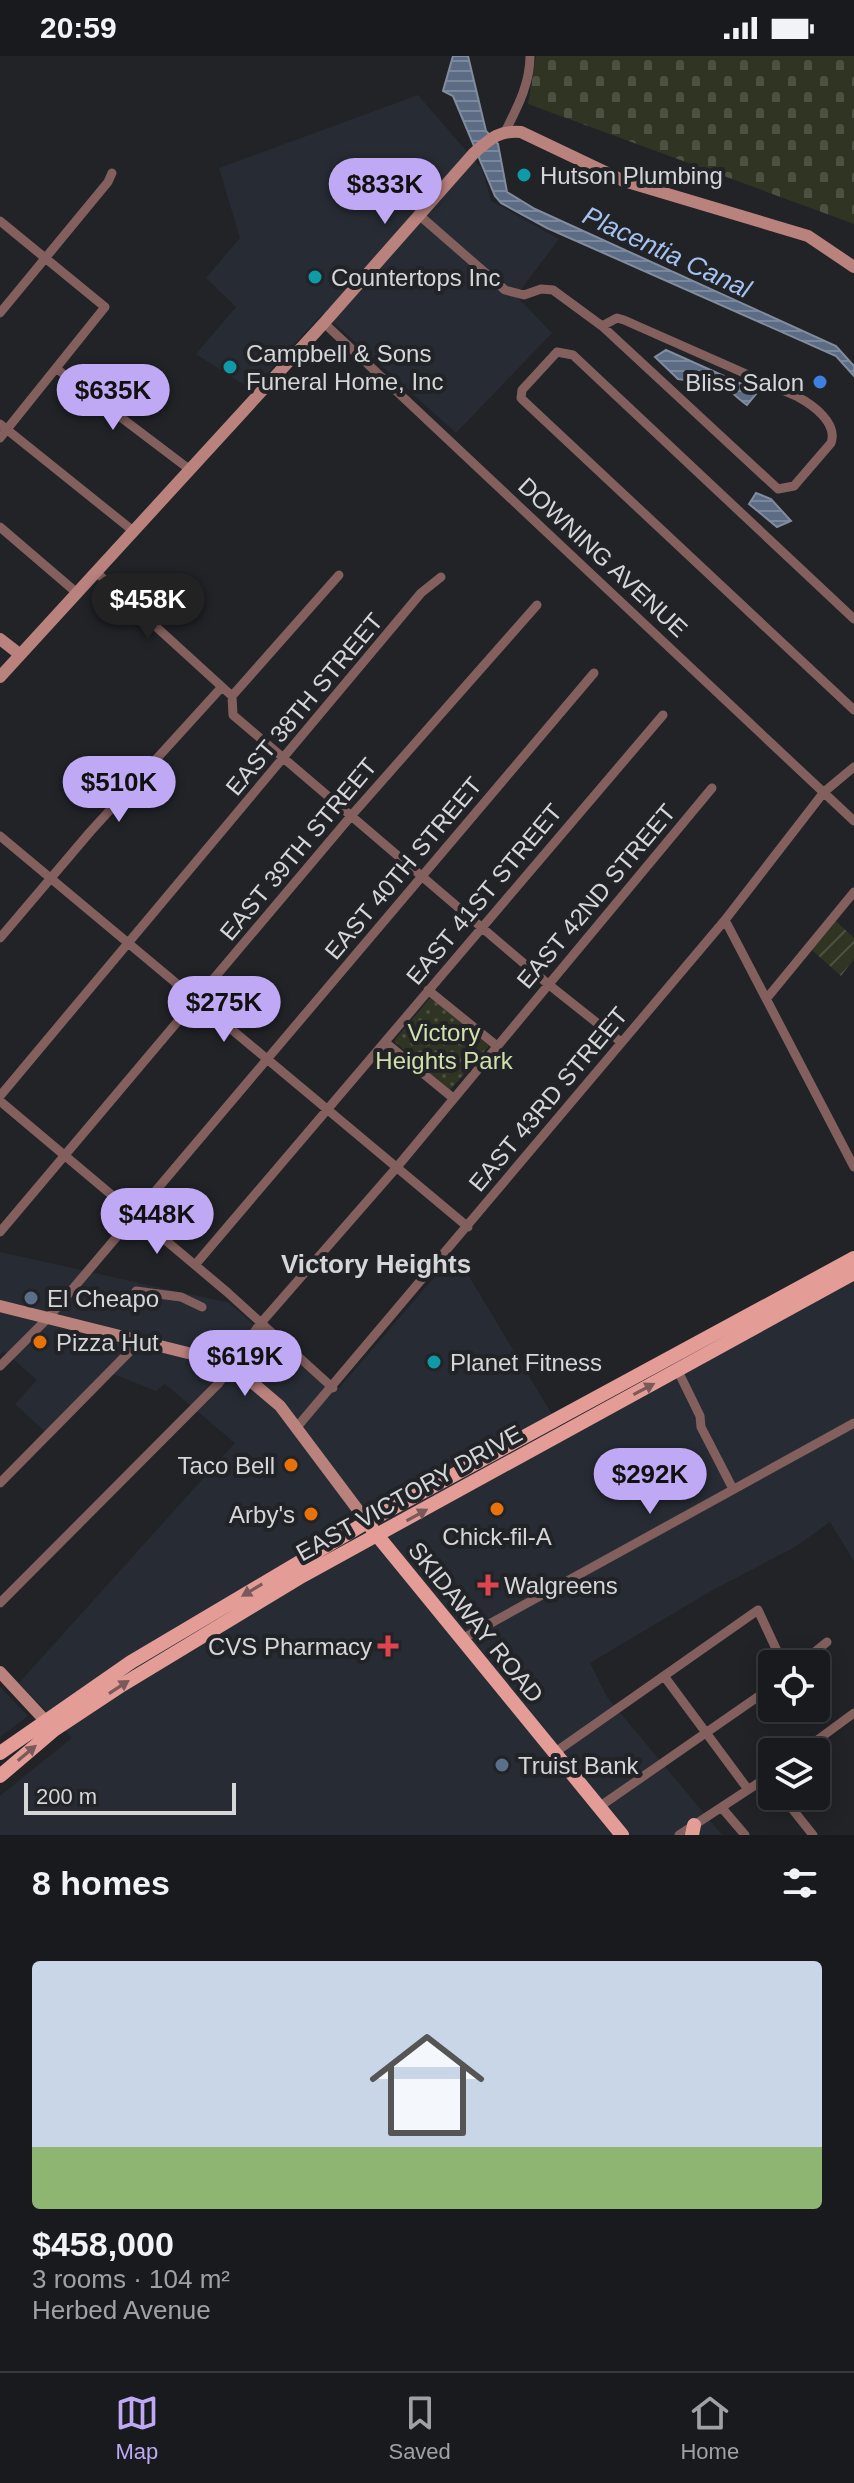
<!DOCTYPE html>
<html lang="en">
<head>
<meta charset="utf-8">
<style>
	body { margin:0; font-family:Helvetica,sans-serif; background:#26272a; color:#f1f3f6; height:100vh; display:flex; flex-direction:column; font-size:30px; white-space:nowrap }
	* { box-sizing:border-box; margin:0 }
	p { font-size:26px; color:#9fa1a4 }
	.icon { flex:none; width:44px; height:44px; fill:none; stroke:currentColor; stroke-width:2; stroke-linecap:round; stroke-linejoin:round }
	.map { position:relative; height:1779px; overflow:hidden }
	.details { display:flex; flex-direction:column; background:#191a1d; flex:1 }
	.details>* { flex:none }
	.tools { position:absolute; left:758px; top:1594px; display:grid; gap:16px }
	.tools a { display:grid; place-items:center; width:72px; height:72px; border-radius:8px; background:#191a1d; box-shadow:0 4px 20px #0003,0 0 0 2px #37383b; font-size:40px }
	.scale { position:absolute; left:24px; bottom:20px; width:212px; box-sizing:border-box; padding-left:8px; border:4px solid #d4d6d8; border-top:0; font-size:22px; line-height:28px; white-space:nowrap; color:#d4d6d8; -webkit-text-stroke:6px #212327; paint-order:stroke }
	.price { position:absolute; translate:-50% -68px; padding:0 18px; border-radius:28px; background:#bfa9f4; color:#111; font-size:26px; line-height:52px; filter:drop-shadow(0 2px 4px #0008) }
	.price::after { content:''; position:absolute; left:50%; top:48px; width:24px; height:18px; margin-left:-12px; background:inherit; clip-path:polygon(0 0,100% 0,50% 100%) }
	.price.on { background:#222; color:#fff }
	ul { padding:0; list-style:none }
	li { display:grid; align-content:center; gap:16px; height:424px; padding:0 32px }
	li+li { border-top:2px solid #37383b }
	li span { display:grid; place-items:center; height:248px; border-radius:8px; color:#555 }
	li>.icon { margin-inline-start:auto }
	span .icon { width:144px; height:144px; fill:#fffc; stroke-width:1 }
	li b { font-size:34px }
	h2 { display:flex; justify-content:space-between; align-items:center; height:96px; padding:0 32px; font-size:34px }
	.status { display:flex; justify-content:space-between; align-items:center; height:56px; padding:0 40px; background:#191a1d; direction:ltr }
	.status svg { height:22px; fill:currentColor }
	.menu { display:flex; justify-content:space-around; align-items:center; height:112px; border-top:2px solid #37383b; background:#191a1d; font-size:22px; color:#9fa1a4 }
	.menu a { display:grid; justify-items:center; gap:4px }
	.menu .on { color:#bfa9f4 }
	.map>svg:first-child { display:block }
</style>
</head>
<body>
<div class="status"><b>20:59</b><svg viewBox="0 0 49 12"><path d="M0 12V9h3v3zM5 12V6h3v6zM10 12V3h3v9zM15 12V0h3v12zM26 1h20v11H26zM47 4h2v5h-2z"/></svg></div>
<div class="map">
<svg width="854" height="1779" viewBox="0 0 854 1779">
	<defs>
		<pattern id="cemetery-stones" width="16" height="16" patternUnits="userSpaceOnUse" patternTransform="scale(2)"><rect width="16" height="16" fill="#2f3423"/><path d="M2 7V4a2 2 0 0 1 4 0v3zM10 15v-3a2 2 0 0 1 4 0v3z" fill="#4c5142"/></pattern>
		<pattern id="park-dots" width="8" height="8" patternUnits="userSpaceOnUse" patternTransform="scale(2)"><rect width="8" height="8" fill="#2f3423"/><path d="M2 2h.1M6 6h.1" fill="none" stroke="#4c5142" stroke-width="1.8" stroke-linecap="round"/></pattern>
		<pattern id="garden-furrows" width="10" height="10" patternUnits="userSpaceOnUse" patternTransform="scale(2)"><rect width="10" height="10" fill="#2f3423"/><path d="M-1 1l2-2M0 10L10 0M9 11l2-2" fill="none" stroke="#4c5142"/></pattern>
		<pattern id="water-rules" width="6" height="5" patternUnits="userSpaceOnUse" patternTransform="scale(2)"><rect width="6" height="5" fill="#5d6c85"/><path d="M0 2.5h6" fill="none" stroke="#7b879b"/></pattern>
	</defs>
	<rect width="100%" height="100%" fill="#212327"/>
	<path fill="#272c34" d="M418,39L482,113L491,145L559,183L516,240L552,277L456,377L323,257L252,334L196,298L236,251L206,222L240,182L219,112Z
		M0,1196L229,1247L334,1338L455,1197L565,1380L854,1221V1505L830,1466L795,1491L711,1535L590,1607L607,1641L722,1779H0V1740L72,1682L19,1627L235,1387L165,1328L156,1335L113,1318L52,1382L15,1348L37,1324L4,1295L0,1299Z
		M0,1631L28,1660L0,1681Z"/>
	<path fill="url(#cemetery-stones)" d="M536,0H854V168L528,48Z"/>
	<path fill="url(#park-dots)" d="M431,941L489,990L450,1034L394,985Z"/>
	<path fill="url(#garden-furrows)" d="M836,865L854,882V903L841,920L812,894Z"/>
	<path fill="url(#water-rules)" stroke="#818c9e" stroke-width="2" d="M453,0H468L486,75L498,88L507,136L535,153L836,290L854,310V320L836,300L547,172L501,147L495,140L453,40L443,35Z
		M666,294L751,332L756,338L747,349C730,337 711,312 689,317L684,324L678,323L655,301Z
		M756,437L771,443L791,465L777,471L749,448Z"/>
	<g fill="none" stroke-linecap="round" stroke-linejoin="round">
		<path stroke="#83605d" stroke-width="9" d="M506,74C518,50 530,27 530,0
			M419,159L505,234L524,239L541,233L553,234L602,270L617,262L624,264L798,341C813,349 838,367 831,387L794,430L778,433L602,270
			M0,165L105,251L0,382
			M0,257L108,126L112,117
			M324,267L854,765
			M57,313L189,413
			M0,368L132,474
			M0,471L77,537
			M96,516L232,640L233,659L548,928L621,986
			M854,563L573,299L557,296L522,334L521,342L525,346L854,654
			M232,640L339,519
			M0,780L468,1171
			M725,864L854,1111
			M0,882L90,776L220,633
			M428,934L497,990
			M767,942L854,836
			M386,987L453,1042
			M0,1040L421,537L441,521
			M0,1045L227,1236L333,1332
			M0,1176L351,760L537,549
			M195,1209L663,659
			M136,1235L181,1241L202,1251
			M0,1310L48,1262L594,617
			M678,1315L700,1360L701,1371L733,1433
			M297,1371L725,864L824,736L854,711
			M0,1427L139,1286
			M0,1547L219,1327L260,1268L397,1111L712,732
			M462,1583L854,1367
			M800,1608L827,1586
			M664,1620L747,1732
			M801,1696L854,1657
			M554,1697L758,1554L777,1595L789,1608
			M782,1740L813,1779
			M599,1751L772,1631
			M722,1752L745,1779
			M679,1779L772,1718"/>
		<path stroke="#ba827d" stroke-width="12" d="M0,583L18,597
			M0,621L324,267L474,97C490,83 499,74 521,76L624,125L808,180L854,211
			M0,1250L204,1301L240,1316L280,1350L367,1466
			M0,1616L52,1672"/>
		<path stroke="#e49c97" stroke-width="14" d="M372,1473L622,1779
			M0,1697L131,1606L367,1466L854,1202
			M0,1720L54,1674L122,1629L302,1520L854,1217
			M692,1779L694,1769"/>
	</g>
	<defs><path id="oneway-solid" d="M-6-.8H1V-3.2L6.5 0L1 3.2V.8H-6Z" transform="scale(2)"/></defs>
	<g fill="#795959">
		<use href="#oneway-solid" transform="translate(644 1333) rotate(-28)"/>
		<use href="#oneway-solid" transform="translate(417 1459) rotate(-29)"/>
		<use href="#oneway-solid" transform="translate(252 1534) rotate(149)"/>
		<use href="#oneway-solid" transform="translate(119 1631) rotate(-33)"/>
		<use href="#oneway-solid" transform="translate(27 1697) rotate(-40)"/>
	</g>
	<g fill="#0f9aa8" stroke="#212327" stroke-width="3">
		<circle cx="524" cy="119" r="8"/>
		<circle cx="315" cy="221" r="8"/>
		<circle cx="230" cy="311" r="8"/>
		<circle cx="434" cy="1306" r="8"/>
	</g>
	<circle fill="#3f7fe0" stroke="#212327" stroke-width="3" cx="820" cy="326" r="8"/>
	<g fill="#5c6f8a" stroke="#212327" stroke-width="3">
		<circle cx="31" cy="1242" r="8"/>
		<circle cx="502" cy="1709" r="8"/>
	</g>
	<g fill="#e8710a" stroke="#212327" stroke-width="3">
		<circle cx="40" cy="1286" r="8"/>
		<circle cx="291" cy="1409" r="8"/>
		<circle cx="497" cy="1453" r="8"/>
		<circle cx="311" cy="1458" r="8"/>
	</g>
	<g fill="#e0444e" stroke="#212327" stroke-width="3">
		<path d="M484 1517h8v8h8v8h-8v8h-8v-8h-8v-8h8z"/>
		<path d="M384 1578h8v8h8v8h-8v8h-8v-8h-8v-8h8z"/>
	</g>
	<g text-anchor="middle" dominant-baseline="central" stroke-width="8" stroke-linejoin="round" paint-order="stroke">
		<g font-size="24" fill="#d4d6d8" stroke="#212327" text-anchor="start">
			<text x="540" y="119">Hutson Plumbing</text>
			<text x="331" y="221">Countertops Inc</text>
			<text x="246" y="297">Campbell &amp; Sons<tspan x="246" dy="28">Funeral Home, Inc</tspan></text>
			<text x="804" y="326" text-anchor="end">Bliss Salon</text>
			<text x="47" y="1242">El Cheapo</text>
			<text x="56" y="1286">Pizza Hut</text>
			<text x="450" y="1306">Planet Fitness</text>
			<text x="275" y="1409" text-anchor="end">Taco Bell</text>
			<text x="295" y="1458" text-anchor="end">Arby's</text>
			<text x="497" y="1480" text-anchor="middle">Chick-fil-A</text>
			<text x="504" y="1529">Walgreens</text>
			<text x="372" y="1590" text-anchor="end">CVS Pharmacy</text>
			<text x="518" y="1709">Truist Bank</text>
		</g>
		<g font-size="24" fill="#d4d6d8" stroke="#212327">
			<text transform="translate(603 501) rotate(43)">DOWNING AVENUE</text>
			<text transform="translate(304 648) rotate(-50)">EAST 38TH STREET</text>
			<text transform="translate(298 793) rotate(-50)">EAST 39TH STREET</text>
			<text transform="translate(403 812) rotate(-50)">EAST 40TH STREET</text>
			<text transform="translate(484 838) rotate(-50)">EAST 41ST STREET</text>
			<text transform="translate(596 840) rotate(-50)">EAST 42ND STREET</text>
			<text transform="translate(548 1043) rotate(-50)">EAST 43RD STREET</text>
			<text transform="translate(409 1437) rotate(-29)">EAST VICTORY DRIVE</text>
			<text transform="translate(476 1566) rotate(51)">SKIDAWAY ROAD</text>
		</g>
		<g font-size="24" fill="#d1e1ab" stroke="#212327">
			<text x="444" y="976">Victory<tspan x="444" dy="28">Heights Park</tspan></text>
		</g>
		<g font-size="26" font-style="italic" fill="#a6c2f1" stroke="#212327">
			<text transform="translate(667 196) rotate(25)">Placentia Canal</text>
		</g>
		<g font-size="26" font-weight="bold" fill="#d4d6d8" stroke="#212327">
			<text x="376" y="1208">Victory Heights</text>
		</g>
	</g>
</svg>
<div class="tools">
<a><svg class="icon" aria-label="locate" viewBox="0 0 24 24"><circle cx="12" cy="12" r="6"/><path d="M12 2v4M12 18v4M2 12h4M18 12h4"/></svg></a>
<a><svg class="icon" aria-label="layers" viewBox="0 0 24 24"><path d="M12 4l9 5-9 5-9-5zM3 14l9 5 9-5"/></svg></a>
</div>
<div class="scale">200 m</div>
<b class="price" style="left:385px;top:170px">$833K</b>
<b class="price" style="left:113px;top:376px">$635K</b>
<b class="price on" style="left:148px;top:585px">$458K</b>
<b class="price" style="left:119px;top:768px">$510K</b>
<b class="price" style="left:224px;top:988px">$275K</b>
<b class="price" style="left:157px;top:1200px">$448K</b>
<b class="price" style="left:245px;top:1342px">$619K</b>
<b class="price" style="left:650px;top:1460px">$292K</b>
</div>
<section class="details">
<h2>8 homes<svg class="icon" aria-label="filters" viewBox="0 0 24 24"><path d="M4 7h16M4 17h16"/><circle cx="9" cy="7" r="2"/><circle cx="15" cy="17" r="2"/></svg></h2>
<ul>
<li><span style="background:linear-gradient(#c9d6e8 75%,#8fb573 0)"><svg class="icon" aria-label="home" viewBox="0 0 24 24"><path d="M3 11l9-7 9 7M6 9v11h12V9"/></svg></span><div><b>$458,000</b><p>3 rooms · 104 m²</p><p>Herbed Avenue</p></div></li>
</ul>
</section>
<nav class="menu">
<a class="on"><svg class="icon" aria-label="map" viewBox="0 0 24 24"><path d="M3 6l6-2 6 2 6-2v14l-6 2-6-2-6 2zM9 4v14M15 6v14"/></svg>Map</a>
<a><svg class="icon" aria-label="saved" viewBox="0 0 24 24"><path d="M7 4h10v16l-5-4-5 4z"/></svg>Saved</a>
<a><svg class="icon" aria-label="home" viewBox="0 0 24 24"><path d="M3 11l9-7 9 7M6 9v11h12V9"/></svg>Home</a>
</nav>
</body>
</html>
